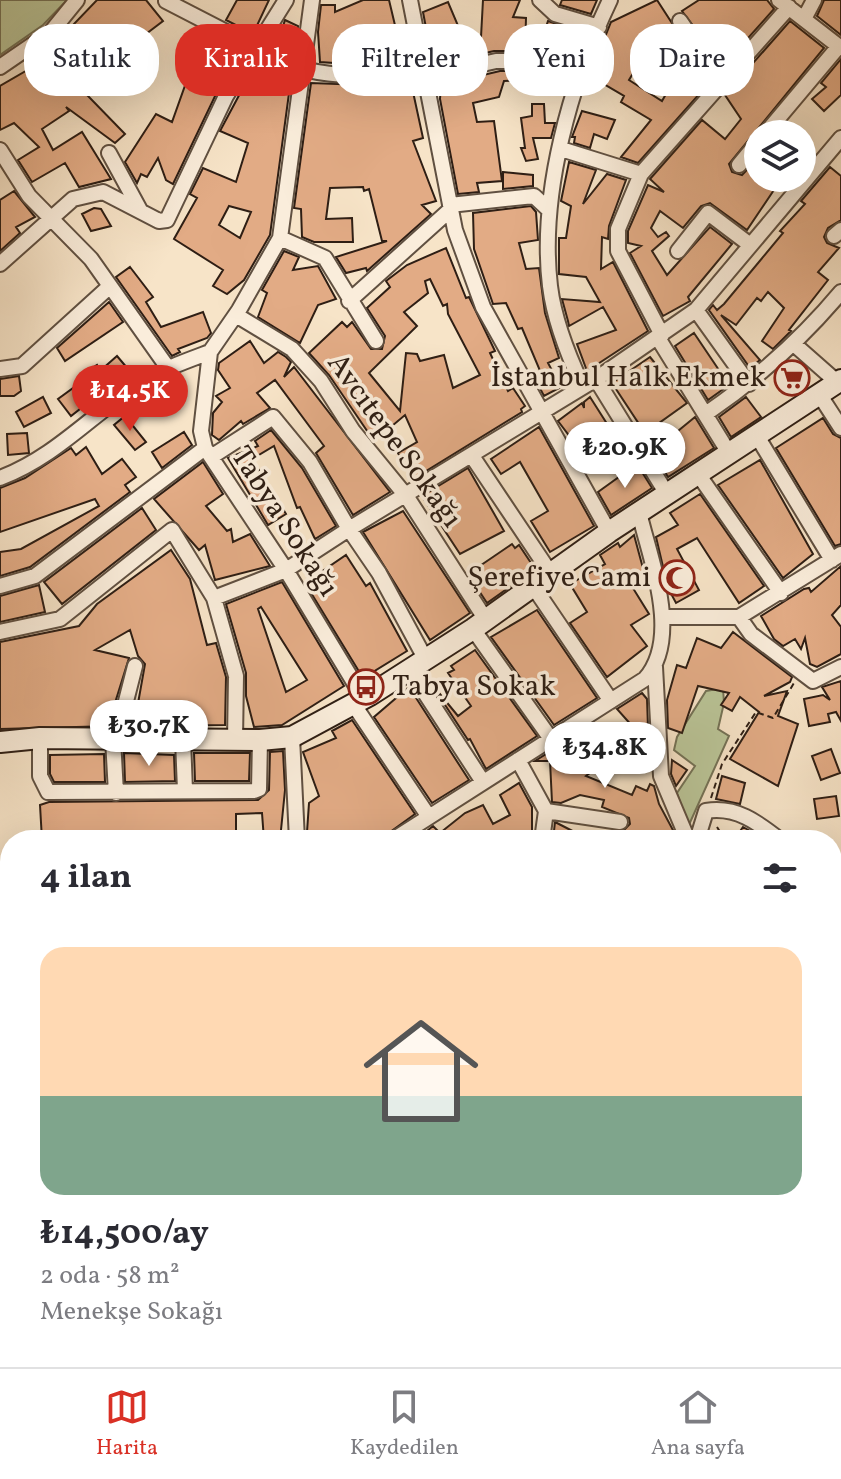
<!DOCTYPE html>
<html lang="tr">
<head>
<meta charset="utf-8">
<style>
	body { margin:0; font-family:Vollkorn,serif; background:#f2f2f3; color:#2b2b33; height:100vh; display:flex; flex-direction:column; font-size:30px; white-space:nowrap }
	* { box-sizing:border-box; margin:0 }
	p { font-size:26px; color:#7c7c81 }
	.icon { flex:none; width:44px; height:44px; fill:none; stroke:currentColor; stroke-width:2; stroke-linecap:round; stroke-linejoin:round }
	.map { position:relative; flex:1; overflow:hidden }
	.details { position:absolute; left:0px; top:830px; width:842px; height:538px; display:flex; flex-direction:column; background:#fff; border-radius:32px 32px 0 0; box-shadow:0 8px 32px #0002 }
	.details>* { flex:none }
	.guide { position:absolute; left:24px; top:24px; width:794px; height:72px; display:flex; gap:16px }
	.controls { position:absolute; left:744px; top:120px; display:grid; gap:16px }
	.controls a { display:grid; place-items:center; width:72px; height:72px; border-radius:50%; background:#fff; box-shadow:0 8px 32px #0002; font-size:40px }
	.price { position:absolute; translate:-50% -68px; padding:0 18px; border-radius:28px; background:#fff; color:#222; font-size:26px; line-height:52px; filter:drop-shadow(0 2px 4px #0008) }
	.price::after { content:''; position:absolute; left:50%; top:48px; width:24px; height:18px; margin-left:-12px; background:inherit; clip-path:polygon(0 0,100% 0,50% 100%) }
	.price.active { background:#d93025; color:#fff }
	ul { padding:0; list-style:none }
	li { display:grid; align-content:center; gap:16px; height:424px; padding:0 40px }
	li span { display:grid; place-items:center; height:248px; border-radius:24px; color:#555 }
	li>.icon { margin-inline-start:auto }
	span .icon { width:144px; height:144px; fill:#fffc; stroke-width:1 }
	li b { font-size:34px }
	h2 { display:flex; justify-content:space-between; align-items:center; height:96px; padding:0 40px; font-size:34px }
	.chip { padding:0 28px; border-radius:32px; background:#fff; box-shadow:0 8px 32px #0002; font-size:28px; line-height:72px }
	.chip.active { background:#d93025; color:#fff }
	.dock { display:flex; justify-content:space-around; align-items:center; height:112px; border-top:2px solid #e1e1e2; background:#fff; font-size:22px; color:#7c7c81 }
	.dock a { display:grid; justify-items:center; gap:4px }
	.dock .active { color:#d93025 }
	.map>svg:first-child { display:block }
</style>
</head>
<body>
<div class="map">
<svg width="841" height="1367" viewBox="0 0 841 1367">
	<rect width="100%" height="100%" fill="#f7e4c8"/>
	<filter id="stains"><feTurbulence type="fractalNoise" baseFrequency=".0025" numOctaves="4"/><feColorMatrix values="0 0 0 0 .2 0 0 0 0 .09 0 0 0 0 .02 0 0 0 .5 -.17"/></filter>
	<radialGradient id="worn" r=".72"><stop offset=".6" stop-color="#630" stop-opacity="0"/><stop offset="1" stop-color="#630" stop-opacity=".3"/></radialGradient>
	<path fill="#bac598" stroke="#747256" stroke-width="2" d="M0,0H67L43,25L0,55Z
		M723,688L724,703L718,729L729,736L688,827L677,793L695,766L674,750L677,737L706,691Z
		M197,1358H255V1367H197Z"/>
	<path fill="#e2ab85" stroke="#2e1e14" stroke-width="2" fill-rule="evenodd" d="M97,0H146L163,21L142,37L140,33L106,74L94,63L77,76L92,92L88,96L125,134L115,143L66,107L69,111L42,129L53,150L82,132L111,179L79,187L65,163L32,182L18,160L39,147L14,123L0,130V86L36,65L32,60L61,40L77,61L101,44L72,26Z
		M237,0H269L253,34L226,20Z
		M363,0H389L403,59L363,65L320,62L318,32L321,5H335V12Z
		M483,0H520L513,17L526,18L525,51H494L433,65L423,12L448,2L464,40L481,37Z
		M562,0H597L591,14L560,5Z
		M657,0L710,82L638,163L621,157L651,120L621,102L624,96L592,77L591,72L611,22ZM651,44L668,65L687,57L662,101L629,80Z
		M699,0H767L774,9L723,66L682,11Z
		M824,0H841V35L817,16Z
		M285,20L298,26L270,235L244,280L227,294L213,286L223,270L174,239L197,198L190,194L203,168L236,182L248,143L220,131L244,86L254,89L268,55L273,58ZM229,206L251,212L240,238L219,225Z
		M548,21L580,32L569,62L552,58L553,43L542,39Z
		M790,21L824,48L729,164L732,172L742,175L758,158V178H782L747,230L710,203L701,206L683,228L660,211L651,228L658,237L666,232L669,236L652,251L667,275L710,227L732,244L688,297L690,301L663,316L630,253L641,246L628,243V231L648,185L664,192L650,179L702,120L725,139L741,119L725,95Z
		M216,38L241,53L217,92L173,184L166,180L158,158L147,177L141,174L137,183L125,162L156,114L172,122L187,80L192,83Z
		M841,59V95L824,111L812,99L826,87L821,83Z
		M500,71H524V80L504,81L499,97L473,103L477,122L494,121L502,181L477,183L479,192L458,194L440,99L441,85Z
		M529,73L565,82L564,92L526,84Z
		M410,78L423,138L413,141L436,201L422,205L431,214L367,271L366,268L346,273L336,257L387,241H382L369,189L364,191L363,187L330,188L326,219L352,218L353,242H314L302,237L301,209L294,208L311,83L364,85Z
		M532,104H544L545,123H555L551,138H533L538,159L526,161L521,148H525L521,118L532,116Z
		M582,111L615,120L607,139L594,134L590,148L574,143L575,137H572Z
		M569,162L596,170L583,204L607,174L626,180L609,226L608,239L602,237L601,269L613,262L648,331L587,371L577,344L616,330L603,307L569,326L568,321L562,299L600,302L586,277L559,274V238H566L571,206L561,201Z
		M830,167L841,176V220L828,228L824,237L827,243L839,248L818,272L828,280L789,330L791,331L773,349L762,341L784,308L768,292L761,301L757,298L736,325L721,315L760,360L750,368L709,310L713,305L717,310L724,304L783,233L780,231L805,204L801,201Z
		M503,172L533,175V186L503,189Z
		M14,191L35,217L16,227L20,233L0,251V200Z
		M531,206L536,212L538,240L519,243L526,269L539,268L545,313L559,358L548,363L561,387L544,396L534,377L541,373L522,328L518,329L506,303L493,304L474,249L473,213Z
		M94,208L101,209L111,226L91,231L82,214Z
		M446,248L466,298L469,297L495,351L490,353L508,391L513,388L525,406L521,409L522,412L413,479L398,453L417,442L405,415L374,441L329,375L309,353L342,322L347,327L352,322L371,349H382L385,336L367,308L390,287L386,281L407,265ZM430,279L443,306L447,304L448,314L480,375L453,388L444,355L420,361L417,354L406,353L400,411L369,373L417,326L404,312L428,293L425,281Z
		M284,251L299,257L293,270L318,266L336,299L318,305L300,343L258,317L267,293L262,290Z
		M130,267L153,297L146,302L161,327L203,312L211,333L207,338L178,349L180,352L172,356L116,277Z
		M109,302L123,322L65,361L57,348Z
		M694,333L729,385L708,400L675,346Z
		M250,341L264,363L278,352L286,357L291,362L284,377L294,367L390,492L353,515L316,453L324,446L275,380L257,393L270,408L243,424L241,421L219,440L212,435L213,413L222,402L216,396L230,388L218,370L219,363Z
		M117,356L134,376L96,401L94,398L71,416L58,399L84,380L81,375L97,365L100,371Z
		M650,357L687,403L645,433L612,383Z
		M19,376L21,391L14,396H0V379Z
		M174,379L182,394L171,400L163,386Z
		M43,397L51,413L24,427L16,412Z
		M590,397L623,449L605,461L585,433L574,442L558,421L582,403L584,408V402Z
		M746,397L761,417L731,437L719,417Z
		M125,416L146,442L135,450L114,425Z
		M695,417L714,448L668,477L656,457L659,455L656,449Z
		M823,418L833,434L841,438V544L835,546L776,448Z
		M539,427L594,526L550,552L531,521L548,511L520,462L501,474L491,459Z
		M271,430L302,468L336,526L315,539L300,507L297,508L274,446L252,459L286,514L268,525L228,458L258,446L255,441Z
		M184,432L192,445L162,468L152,452Z
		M27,433L29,453L8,455L7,434Z
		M86,447L102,474L122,459L136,477L125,485L130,492L30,567L0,576V552L21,549L99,506L95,499L0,532V488L25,478L71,448L76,455Z
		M760,460L813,554L783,578L718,485Z
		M203,462L223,494L206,506L227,531L231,529L233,542L250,534L270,566L215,580L205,545L199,550L154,499Z
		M637,464L652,488L611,515L598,492Z
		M468,468L504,531L460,554L422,496Z
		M700,494L764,586L739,603L697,538L677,549L699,590L676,603L668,588L656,537L678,525L670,513Z
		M142,508L156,530L62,604L44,582Z
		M403,511L470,613L430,640L363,532Z
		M634,535L644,572L631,585L649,614L631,625L647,646L607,677L570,623L587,612L570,584L605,564L600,555L618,543L620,547Z
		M512,544L515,548L519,545L535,569L487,603L468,574Z
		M171,550L190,579L207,645L216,643L226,677L225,725L134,726L145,664L138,656L130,630L95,650L129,658L115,703L114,726L0,729V642L79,626L97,604Z
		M346,555L366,586L370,583L407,651L363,678L305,583Z
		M841,566V605L832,615L841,627V654L817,667L810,664L805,638L801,649L795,639L783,646L774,639L761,616L804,589L809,588L811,592Z
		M282,582L344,686L282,725L254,727L246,696V673L226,604ZM261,607L307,680L286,692L258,609Z
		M39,585L45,612L0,622V596Z
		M537,610L597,698L554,725L491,637Z
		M733,632L792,677L790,682L764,696L787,691L778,716L798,724L778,786L730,759L759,712L740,697L732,711L721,705L729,693L698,686L682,733L668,728L667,700L677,665L686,668L697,638L721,648Z
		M475,650L537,736L486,769L470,739L468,740L430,682L458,716L471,706L448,673L454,670L451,666Z
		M841,681V721L836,712L828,714L830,722L809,726L804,699L823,695L830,700L822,687Z
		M409,687L469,780L432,803L374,717Z
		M642,693L647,699L648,728L633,727L617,709Z
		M352,720L415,814L379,840H311L307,832L309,803L319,796L303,752L336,738L332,731Z
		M589,733L609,758L586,776L632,795L636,786L647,791L650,784L654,786L659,804L674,832L670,840H626L623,831L630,824L629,818L602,807L604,800L580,795L561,803L552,802L550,761H535L570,739L574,744Z
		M831,749L840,773L821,780L812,756Z
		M283,751L285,790L280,840H264L262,813L236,814V840H42L40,805L49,802L258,800L269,790L270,752Z
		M124,753L174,755L175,781L125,782Z
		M194,753H250L249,781H195Z
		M104,754L105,782H54L50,774V755Z
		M672,760L687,770L676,786L671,774Z
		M722,776L745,783L740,804L716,799Z
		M519,783L532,807V840H416L433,826L440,833L465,813L483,805L493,824L510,815L500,795Z
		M836,796L839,816L817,819L814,799Z
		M555,822L590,840H553Z
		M743,827L752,832L764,840H734Z"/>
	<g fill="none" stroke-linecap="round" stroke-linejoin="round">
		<defs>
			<path id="lane" d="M180,1358V1367"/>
			<path id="street" d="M312,0L280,238L239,310L210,352L201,431L205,448L286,570L364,699
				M410,0L455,230L483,307L609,532
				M540,0L555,14L599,27
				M779,0L841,48
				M166,1L257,48
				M804,19L814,0
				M680,21L722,82
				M0,67L51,32L77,0
				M303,69C350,80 377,75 423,65
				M425,77L496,61H524L582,76
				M765,134L839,46
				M561,149L641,174
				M0,150L29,196L91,259L168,368
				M109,153L140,210
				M739,165L758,142
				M450,205L534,196L548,209
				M834,236L841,230
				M280,238L325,258L376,341
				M678,251L708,213L749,244
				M0,264L73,199L103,192L159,221L167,220L226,96L286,0
				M349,301L451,209
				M696,310L749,384
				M236,315L292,349L321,381L353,431L407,497L486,620
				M662,335L618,251V229L641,174L789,7
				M658,338L729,453
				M795,345L837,382
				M0,369L22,366L109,287
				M596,379L667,494
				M582,385C568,355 554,319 550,286C539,194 571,82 610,0
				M819,394L841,428
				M707,413C758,378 801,340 841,292
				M757,436L832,560
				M472,456L551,574
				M211,457L273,417L310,462L349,529L596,379L696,310L841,138
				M698,474L781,593
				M0,478C56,457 93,413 142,382C163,369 186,361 210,352
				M0,586L35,576L205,448
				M533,586L611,701
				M214,598L286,570L349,529L379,573L426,660
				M664,617H739L841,554
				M739,617L751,634L813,681L841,667
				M473,629L551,739
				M0,632L60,619L172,530L214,598L236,676L235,740
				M655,667L661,776L688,840
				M410,670L483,782
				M354,705L429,817
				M292,737L297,840
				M40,738V776L48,792L254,791L259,789L260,740
				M113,739L116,793
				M124,739L125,705L135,666
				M183,740L185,790
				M518,760L546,811L542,840
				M546,811L620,822
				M393,840L645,679C682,637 650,560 639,512
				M697,840L706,811C736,806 757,822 780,840
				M0,872H10
				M0,954L10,922
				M0,997H10
				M832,1016L841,1025
				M832,1068L841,1074
				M832,1127L841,1120
				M0,1259L10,1261
				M282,1358L284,1367
				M26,1367L28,1358
				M437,1367L440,1358
				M459,1367L465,1358
				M532,1367L542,1358"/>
			<path id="secondary" d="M0,742L40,738L260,740L292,737L370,695L473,629L609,532L841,380"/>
			<path id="primary" d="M832,1269L841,1264
				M640,1367L656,1358
				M675,1367L692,1358"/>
		</defs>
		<use href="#lane" stroke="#605041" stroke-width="11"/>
		<use href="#street" stroke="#605041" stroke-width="18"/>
		<use href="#secondary" stroke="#2e1e14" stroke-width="24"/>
		<use href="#primary" stroke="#2e1e14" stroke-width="26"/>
		<path stroke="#2e1e14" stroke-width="2" stroke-dasharray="6 4" stroke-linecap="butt" d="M711,798L722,764L756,712L773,718L794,683
			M717,827L725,840
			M832,886H841
			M0,1137L10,1147
			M733,1358L737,1367"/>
		<use href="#lane" stroke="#faeddb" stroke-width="7"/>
		<use href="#street" stroke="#faeddb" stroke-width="14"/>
		<use href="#secondary" stroke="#faeddb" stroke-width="20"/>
		<use href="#primary" stroke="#f7e4c8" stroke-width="22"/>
	</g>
	<defs>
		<symbol id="supermarket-ring" viewBox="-11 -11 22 22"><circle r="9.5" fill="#faeddb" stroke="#8f2418" stroke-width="1.5"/><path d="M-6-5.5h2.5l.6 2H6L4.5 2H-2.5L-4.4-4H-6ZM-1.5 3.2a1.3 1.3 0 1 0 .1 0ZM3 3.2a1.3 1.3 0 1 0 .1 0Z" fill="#8f2418"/></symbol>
		<symbol id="mosque-ring" viewBox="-11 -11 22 22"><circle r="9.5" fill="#faeddb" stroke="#8f2418" stroke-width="1.5"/><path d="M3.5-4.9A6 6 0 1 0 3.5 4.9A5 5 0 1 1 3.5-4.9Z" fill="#8f2418"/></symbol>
		<symbol id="bus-ring" viewBox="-11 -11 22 22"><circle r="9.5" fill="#faeddb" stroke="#8f2418" stroke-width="1.5"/><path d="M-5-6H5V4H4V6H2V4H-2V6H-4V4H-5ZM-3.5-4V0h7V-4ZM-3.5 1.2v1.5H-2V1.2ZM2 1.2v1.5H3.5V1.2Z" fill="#8f2418"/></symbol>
	</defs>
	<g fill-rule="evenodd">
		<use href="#supermarket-ring" x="772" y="358" width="40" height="40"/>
		<use href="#mosque-ring" x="657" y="558" width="40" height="40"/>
		<use href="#bus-ring" x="346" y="667" width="40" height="40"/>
	</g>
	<g text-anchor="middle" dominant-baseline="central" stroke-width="7" stroke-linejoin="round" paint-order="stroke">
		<g font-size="30" fill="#2e1e14" stroke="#faeddb" text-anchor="end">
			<text x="766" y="378">İstanbul Halk Ekmek</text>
			<text x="651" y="578">Şerefiye Cami</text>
			<text x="392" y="687" text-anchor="start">Tabya Sokak</text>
		</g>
		<g font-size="30" fill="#2e1e14" stroke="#faeddb">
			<text transform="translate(394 441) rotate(54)">Avcıtepe Sokağı</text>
			<text transform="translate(284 522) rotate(57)">Tabya Sokağı</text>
		</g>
	</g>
	<rect width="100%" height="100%" filter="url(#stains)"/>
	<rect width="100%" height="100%" fill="url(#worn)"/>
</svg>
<div class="controls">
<a><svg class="icon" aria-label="layers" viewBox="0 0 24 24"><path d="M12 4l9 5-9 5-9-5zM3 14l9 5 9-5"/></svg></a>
</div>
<b class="price active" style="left:130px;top:433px">₺14.5K</b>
<b class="price" style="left:625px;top:490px">₺20.9K</b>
<b class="price" style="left:149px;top:768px">₺30.7K</b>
<b class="price" style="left:605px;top:790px">₺34.8K</b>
<div class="guide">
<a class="chip">Satılık</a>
<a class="chip active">Kiralık</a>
<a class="chip">Filtreler</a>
<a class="chip">Yeni</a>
<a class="chip">Daire</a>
</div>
<section class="details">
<h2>4 ilan<svg class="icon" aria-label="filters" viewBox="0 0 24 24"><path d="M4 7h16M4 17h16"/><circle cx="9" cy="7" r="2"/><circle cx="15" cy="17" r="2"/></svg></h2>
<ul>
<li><span style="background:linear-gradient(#ffd9b3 60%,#7fa58c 0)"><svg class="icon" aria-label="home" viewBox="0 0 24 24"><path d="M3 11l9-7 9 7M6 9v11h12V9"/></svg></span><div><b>₺14,500/ay</b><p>2 oda · 58 m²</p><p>Menekşe Sokağı</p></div></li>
</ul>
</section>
</div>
<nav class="dock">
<a class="active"><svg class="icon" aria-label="map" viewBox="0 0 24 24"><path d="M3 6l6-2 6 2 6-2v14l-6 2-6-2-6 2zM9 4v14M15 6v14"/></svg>Harita</a>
<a><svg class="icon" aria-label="saved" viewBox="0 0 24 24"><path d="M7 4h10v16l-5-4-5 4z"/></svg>Kaydedilen</a>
<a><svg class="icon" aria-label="home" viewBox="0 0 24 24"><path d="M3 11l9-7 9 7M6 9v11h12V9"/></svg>Ana sayfa</a>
</nav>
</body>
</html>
